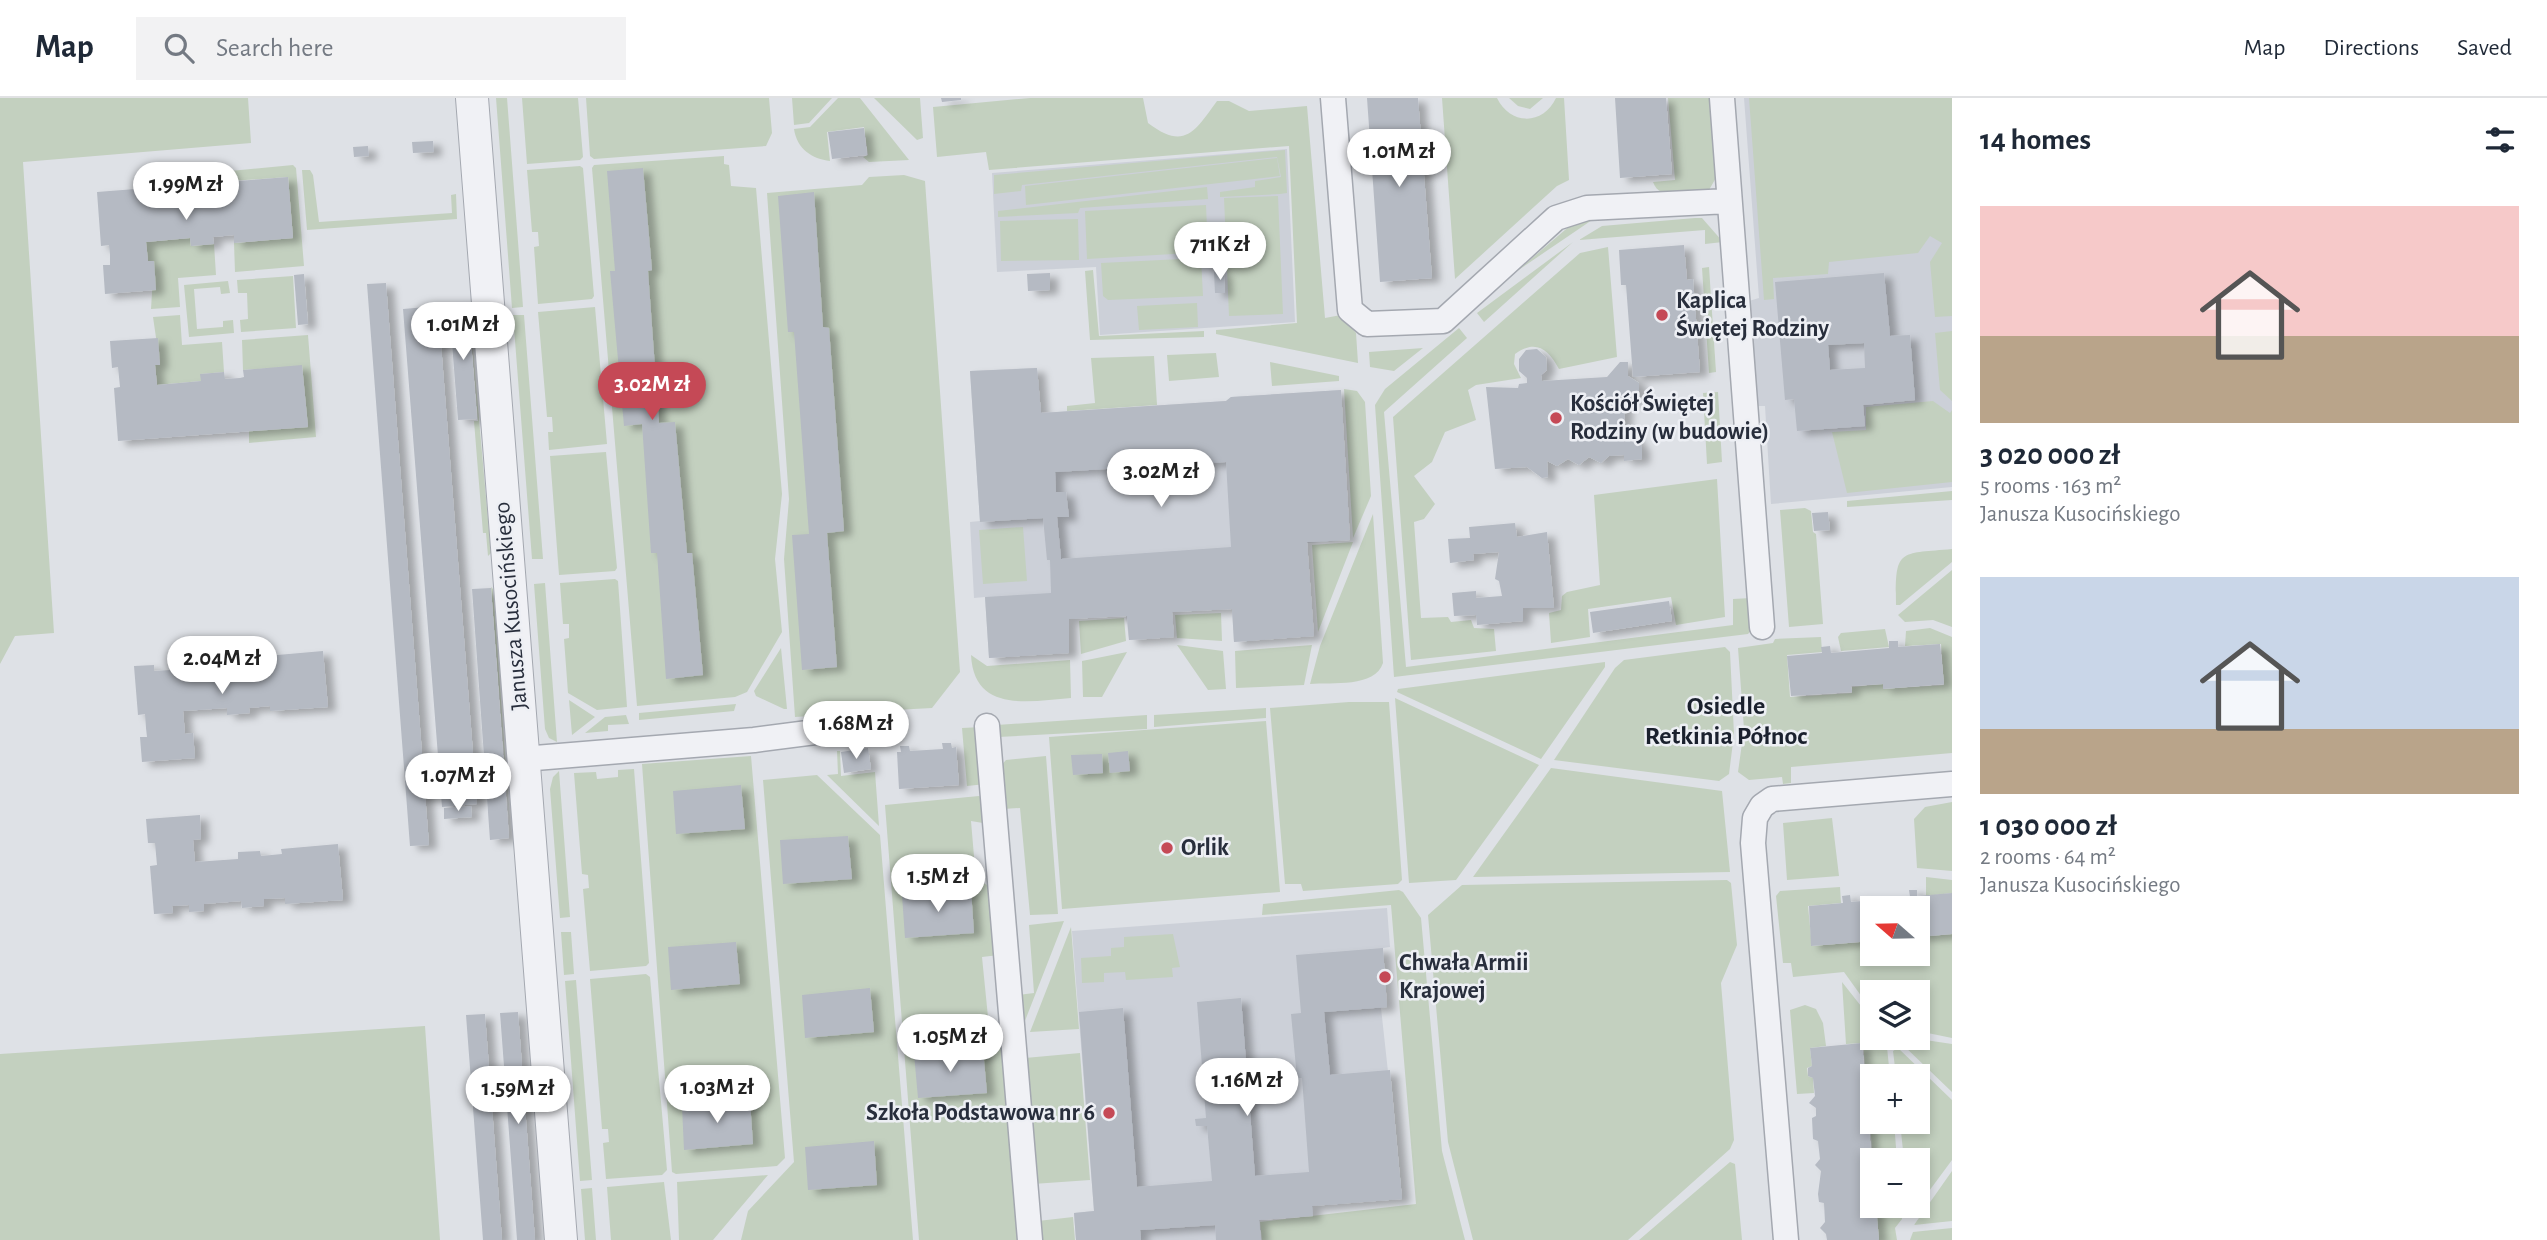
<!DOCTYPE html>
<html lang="en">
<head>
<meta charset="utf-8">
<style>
	body { margin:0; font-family:"Alegreya Sans",sans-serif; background:#f2f2f3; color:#1f2937; height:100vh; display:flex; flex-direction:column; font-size:26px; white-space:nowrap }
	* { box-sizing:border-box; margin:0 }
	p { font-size:23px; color:#747a83 }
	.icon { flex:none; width:38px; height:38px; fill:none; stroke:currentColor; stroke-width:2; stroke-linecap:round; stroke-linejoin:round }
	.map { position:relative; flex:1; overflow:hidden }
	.panel { display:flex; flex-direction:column; background:#fff; width:595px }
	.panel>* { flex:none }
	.needle { width:46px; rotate:290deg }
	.buttons { position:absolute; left:1860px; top:798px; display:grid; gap:14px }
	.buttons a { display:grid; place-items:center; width:70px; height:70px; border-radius:0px; background:#fff; box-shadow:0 4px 10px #0003; font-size:35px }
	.price { position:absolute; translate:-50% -60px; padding:0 16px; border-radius:24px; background:#fff; color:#222; font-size:23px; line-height:46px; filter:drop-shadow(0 2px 4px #0008) }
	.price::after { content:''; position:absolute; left:50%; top:42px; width:21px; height:16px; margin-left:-10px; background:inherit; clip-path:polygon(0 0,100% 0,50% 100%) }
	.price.selected { background:#c54956; color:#fff }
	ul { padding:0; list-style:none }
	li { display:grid; align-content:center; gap:14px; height:371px; padding:0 28px }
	li span { display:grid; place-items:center; height:217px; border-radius:0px; color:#555 }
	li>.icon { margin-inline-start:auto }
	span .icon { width:126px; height:126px; fill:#fffc; stroke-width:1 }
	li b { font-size:30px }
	h2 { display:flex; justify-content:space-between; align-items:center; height:84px; padding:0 28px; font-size:30px }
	header { display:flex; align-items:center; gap:42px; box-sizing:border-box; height:98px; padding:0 35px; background:#fff; border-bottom:2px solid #e0e1e3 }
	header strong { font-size:33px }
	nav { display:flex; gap:38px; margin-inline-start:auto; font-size:24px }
	.search { width:490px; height:63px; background:#f2f2f3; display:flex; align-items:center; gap:18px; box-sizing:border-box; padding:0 24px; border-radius:0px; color:#747a83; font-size:26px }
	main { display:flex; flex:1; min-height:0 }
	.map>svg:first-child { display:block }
</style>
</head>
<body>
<header>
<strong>Map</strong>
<div class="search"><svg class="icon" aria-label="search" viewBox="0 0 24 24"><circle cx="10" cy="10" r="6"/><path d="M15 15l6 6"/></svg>Search here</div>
<nav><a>Map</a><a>Directions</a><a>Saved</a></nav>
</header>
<main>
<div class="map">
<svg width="1952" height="1142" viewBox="0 0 1952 1142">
	<defs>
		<filter id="shadow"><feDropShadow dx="8" dy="4.5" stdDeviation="3.5" flood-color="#0004"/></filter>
	</defs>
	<rect width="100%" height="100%" fill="#dee1e6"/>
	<path fill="#ccd0d8" d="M1744,0H1952V389L1771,406L1765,308H1758L1749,203L1759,200Z
		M1287,51L1295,224L1100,237L1096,169L997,174L992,75Z
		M1037,270L1041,315L1226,303L1231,299L1341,292L1350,442L1307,445L1314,538L1234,544L1232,511L1172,514L1174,539L1147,541L1129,542L1126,518L1069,521V555L989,560L985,499L974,500L970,424L980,423L970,273Z
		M1387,810L1390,849L1383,850L1387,909L1381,910L1402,1101L1313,1108V1118L1260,1122L1261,1142H1076L1074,1115L1094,1113L1072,833Z"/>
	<path fill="#c3d0bf" d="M0,0H248L251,45L23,64L54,535L15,538L0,566Z
		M496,0H507L523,209L512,210Z
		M522,0H578L583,59L580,62L527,66Z
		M586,0H769L772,35L766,48L594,61L590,58Z
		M792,0H832L809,25L794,27Z
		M838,0H860L909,62L869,64L863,59L868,57L864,29L827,34L830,63C812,61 797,51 794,31L810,29Z
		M874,0H920L923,40L917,42Z
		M1030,0H1143L1148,25C1185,53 1195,33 1217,3H1229L1249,13L1307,8L1325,220L1341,217L1356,235L1358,265L1216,236V232L1297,225L1289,48L989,72L986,54L937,59L933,9Z
		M1442,0H1497C1510,27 1543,28 1556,0H1564L1569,82L1557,88L1455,181Z
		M1509,0H1543L1530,11L1518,8Z
		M1668,0H1711L1717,78L1709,92C1691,94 1660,105 1653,84L1675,82Z
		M1749,0H1952V218L1935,219L1930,164L1942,145L1930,138L1918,155L1829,164L1828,176L1773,180L1774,201L1764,202Z
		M1285,52L1287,95L1280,96L1220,99V94L1255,89V83L1281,79L1277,59L1022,87L1021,93L994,96V77Z
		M724,58V66L729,67L731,88L756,90L782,396L775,461L782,534L747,594L735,599L637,608L592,70L594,67Z
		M1277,60L1280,78L1026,107L1025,88Z
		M293,67L296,70L304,168L235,174L234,145L293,140L288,79L231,83L230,73Z
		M580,68L583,70L594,198L592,201L538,206L534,149L539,148L538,134H532L527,72Z
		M302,72H310L313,77L319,124L452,115L451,97L456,96L457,121L307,132Z
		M904,77L925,83L960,574L932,610L840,615L839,607L823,609L824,617L795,619L784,461L789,401L767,95L862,87L869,79Z
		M1207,89L1208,101L1080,110L1078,115L998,119V113Z
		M1278,98L1283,216L1229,218L1224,100Z
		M1206,107L1208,154L1087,161L1085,113Z
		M1595,120L1517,173L1572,126Z
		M1695,120H1702L1723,144L1705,146V132L1579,142L1602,128Z
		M1078,121L1079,162L1001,163L1000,123Z
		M190,140L191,148L214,146L216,177L178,180L180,209L151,211L154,163H148L146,144Z
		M1573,144L1484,224L1477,215Z
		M1608,149L1617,259L1559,271C1548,251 1536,241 1515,256L1514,266L1521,280L1476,287L1468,292L1476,322L1445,334L1432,364L1414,378L1435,406L1424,421L1414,424L1421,520L1448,519L1451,524L1471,522L1474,530L1494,531L1496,553L1411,562L1393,319L1580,155Z
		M1201,160L1203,198L1108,202L1103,198L1101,165Z
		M1709,169L1716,274L1709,275L1702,170Z
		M1093,172L1099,238L1204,233V239L1090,242L1085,173Z
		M293,178L296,230L241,234L240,222L248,221L247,195H238L237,182Z
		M228,183L230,195L221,196L220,189L194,191L197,231L223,229V223L233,222L234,235L189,239L184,187Z
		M1197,205L1198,229L1139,232L1137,208Z
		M595,209L607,346L549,352L548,334H553L552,319H547L538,214Z
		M180,217L182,247L222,244L224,274L201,276V283L157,287L155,267H160L153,219Z
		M513,217H524L543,461H532Z
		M470,221L491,455L488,458L486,435H483L474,323H478Z
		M1459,230L1467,240L1384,314L1406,569L1733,527V501L1751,500L1753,530L1748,536L1394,579L1375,307L1385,291Z
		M1952,233V303L1940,292L1935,235Z
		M308,237L316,339L249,345V333L308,329L302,268L243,272L242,242Z
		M1423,250L1394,273L1370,269L1369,254Z
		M1216,255L1219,279L1169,283L1167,257Z
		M1154,258L1157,307L1067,313V308L1095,305L1091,260Z
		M1270,264L1339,278V283L1272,288Z
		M1344,291L1357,293L1365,304L1371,398L1353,440Z
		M1718,294L1722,364L1707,366L1703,295Z
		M1933,303L1950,315L1952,312V384L1847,395L1832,334L1866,332V309Z
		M606,354L617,470L615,473L559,477L550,358Z
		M1717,381L1725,519L1676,527L1671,499L1588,511L1590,539L1551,545L1549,515L1561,512L1562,498L1567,494L1600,487L1594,397Z
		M1952,393V402L1847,409V403Z
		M1805,410L1811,413L1813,434L1816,436L1823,526L1789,529L1780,412Z
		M1373,416L1383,565C1375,590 1332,584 1310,586L1320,548Z
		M1023,429L1027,483L983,486L979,432Z
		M1353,444L1318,534L1312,447Z
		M1952,451V464L1900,507H1896C1895,450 1899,456 1952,451Z
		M1952,472V529L1933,522L1905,524L1898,517Z
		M615,481L618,483L627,609L597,612L568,595L564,541L569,540V526H563L560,485Z
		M545,485L557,644L549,640L545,631L534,486Z
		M491,489L493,491L511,743Z
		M1221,515L1222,543L1177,540L1175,517Z
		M1124,520L1126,543L1081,556L1079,523Z
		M1930,530L1952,539V655L1791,669V685L1783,686L1782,679L1749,682L1738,674L1744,631L1738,550L1773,545L1775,541L1821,539L1822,554L1787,557L1790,599L1852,595V589L1883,586V591L1944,587L1941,546L1905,548L1906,533Z
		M1885,531L1889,549L1841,553L1838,539L1841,535Z
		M1177,547L1223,553L1226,591L1208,592Z
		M1312,547L1304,587L1236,590L1235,553Z
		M1725,549L1730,554L1734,636L1729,676L1719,683L1554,662L1615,570L1624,562Z
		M781,550L787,611H784L756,598L754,593Z
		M1127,554L1102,599H1083L1082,563Z
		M971,557L987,568L1070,562L1071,600C1031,603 974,616 971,557Z
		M1605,564V569L1541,661L1397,594L1398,591Z
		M1395,600L1539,667L1456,782L1409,785Z
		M569,602L595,619L572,637Z
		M1349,604H1389L1402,782L1398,786L1303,793L1301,786H1285L1270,610Z
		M736,606L734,613L639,622V615Z
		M1266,610V620L1154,629V617Z
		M626,617L629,626L608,627V633L585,635L605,619Z
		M1147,617V631L998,639L997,627Z
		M1266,623L1280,794L1062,811L1049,639Z
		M982,629L986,686L967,688L962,630Z
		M837,653H840L841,678L875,674L879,728L827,677L838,676Z
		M751,658L785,1060L777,1068L676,1076L672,1074L642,666Z
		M1046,658L1058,816L1030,817L1020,710L1003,711L999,670L1006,662Z
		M1551,670L1722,693L1730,774L1473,779Z
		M634,671L649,865L646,868L590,873L583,791L589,790L588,777L582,776L574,675L596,674L597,681L618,679V672Z
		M559,673L570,819L560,820L550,691L553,679Z
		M817,677L880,737L913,1142H741L748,1113L794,1064L763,682Z
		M979,698L987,703L989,726L971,723L976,782L994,790L999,857L982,859L988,919L1006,936L1023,1142H919L885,707Z
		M1952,704V773L1917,770L1914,721L1925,709Z
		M1832,720L1839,778L1787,782L1783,725Z
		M1926,779L1952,782V795L1926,798Z
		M1727,782L1731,785L1737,847L1721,885L1734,1042L1730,1051L1628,1142H1473L1448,1044L1428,817L1462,787Z
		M1840,789L1841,805L1808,808L1812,848L1872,843V856H1918V839L1952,836V940L1918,933V894H1872V913L1844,874L1793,879L1791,865H1783L1776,798L1780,793Z
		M1399,792L1403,794L1421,820L1442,1053L1465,1142H1262L1260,1124L1416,1106L1391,807L1262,817L1263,806Z
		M1064,823L1021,933L1018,897L1034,895L1029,827Z
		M1071,829L1079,931L1030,934Z
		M561,834H571L574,876L564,877Z
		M1173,836L1180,869L1172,870L1173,879L1126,882L1125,874L1104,875V884L1082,885L1081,860L1111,858V850L1124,849V839Z
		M646,876L650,879L667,1072L662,1077L606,1081L603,1045L609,1044L608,1031H602L590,881Z
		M576,882L592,1082L580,1083L565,883Z
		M1842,884L1872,922V940H1886L1890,978H1872V1024H1894L1897,1062H1873L1863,945L1846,946Z
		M1805,907L1816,911L1823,925L1826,948L1810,950L1812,968L1807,970L1808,978L1813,980L1814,995L1797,996L1790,912Z
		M425,928L440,1142H0V956Z
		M1912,940L1952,946V994L1903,947Z
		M1898,950L1952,1002V1062L1918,1108V1062H1904L1900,1024H1918V978H1896L1893,953Z
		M1080,955L1090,1082L1033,1086L1025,960Z
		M1730,1064L1735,1066L1742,1142H1639Z
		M1952,1073V1123L1914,1127Z
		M768,1077L713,1142H679L677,1084Z
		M664,1084L671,1142H611L607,1089Z
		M592,1090L596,1142H585L581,1091Z
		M1876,1108H1901L1902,1121L1895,1130L1897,1142H1879Z
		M1073,1119L1075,1142H1040L1038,1123Z
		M1952,1130V1142H1910L1913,1134Z"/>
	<path fill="#b5bac3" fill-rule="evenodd" filter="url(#shadow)" d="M941,0H961V2L942,4Z
		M1367,0H1418L1432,180L1380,184Z
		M1615,0H1666L1672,76L1620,80Z
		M864,30L867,57L832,61L828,34Z
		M433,43L434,54L413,55L412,44Z
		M368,48L369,58L354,59L353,49Z
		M643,70L652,172L648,173L659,325L675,324L687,455H692L703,577L666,581L657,455H651L642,326L624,328L610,173H615L607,73Z
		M288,79L293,140L234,145V137L213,139L214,146L191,148L190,140L146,144L148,163H154L156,192L105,196L103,167H110V157L109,147L101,148L97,94Z
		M814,94L823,229L829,230L844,433L827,435L837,569L802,572L792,437L809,436L794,234H788L778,98Z
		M1684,147L1687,182L1693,181L1700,274L1633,279L1626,187H1621L1619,152Z
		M1214,174H1224L1225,195H1215Z
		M1050,175V192L1028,193L1027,176Z
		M1884,175L1890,238L1910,237L1915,302L1863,307L1865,328L1797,333L1794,301L1785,302L1775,184ZM1864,245L1865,270L1830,272L1828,247Z
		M304,176L308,226L298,227L294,177Z
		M386,185L429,747L410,748L367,186Z
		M468,205L477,321L458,322L449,207Z
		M438,208L477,706L442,709L403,211Z
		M158,240L160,267H155L157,287L201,283L200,276L224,274L225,281L240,280L244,279L243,272L302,267L308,329L118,343L114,290L120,289L118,269L112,270L110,243Z
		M1537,251L1546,259L1547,272L1541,277L1542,283L1607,279L1620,264H1628V278L1639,285V296L1632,304H1625L1624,329L1629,330L1642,349V361L1624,363V357L1609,358L1601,365L1589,359L1579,367L1568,361L1557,368L1547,363L1548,379L1542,380L1527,369L1495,371L1486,289L1518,290L1519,286L1527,285V280L1519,273V261L1526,252Z
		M1037,270L1041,315L1226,303L1231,299L1341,292L1350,442L1307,444L1314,538L1234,544L1232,511L1172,514L1174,539L1147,541L1129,542L1127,518L1069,521V555L989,560L985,499L1051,495L1050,462H1047L1043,420L980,424L970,273ZM1226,364L1231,449L1061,461L1057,419H1069L1066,394H1056L1055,374Z
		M1828,414L1830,432L1814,433L1812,415Z
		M1515,425L1517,439L1547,434L1554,510H1523V523L1477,527L1476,517L1454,518L1452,495L1476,493V500L1502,498L1499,483L1495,481L1499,454L1473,456L1474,462L1450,465L1448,441L1470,440L1469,429Z
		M491,490L509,740L490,742L472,491Z
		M1669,503L1672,523L1593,535L1590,514Z
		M1889,543H1898V549L1940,546L1944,586L1883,591V586L1851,588L1852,594L1791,598L1787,558L1822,555L1821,549L1830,548L1831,555L1889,550Z
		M323,553L328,609L270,613V608L249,610L250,615L227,617V610L183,613L185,636L193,635L195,660L142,664L140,639H147L146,630L145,616L138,617L134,568L154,567V573L171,572L170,565L185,564L186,571L223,568V561L245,560L246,566L260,565L267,564L266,558Z
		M942,645H951L952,650L956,649L959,687L899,691L897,654H901L900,648H909L910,653L943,651Z
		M868,650L871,671L844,675L841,654Z
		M1128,653L1130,673L1110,675L1108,655Z
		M1102,656L1103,675L1073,677L1071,657Z
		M741,687L745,731L676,736L673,693Z
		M471,708L472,719L444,721V710Z
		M200,717L201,741L193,742L195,764L238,761V754L260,753L261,758L282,756L281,751L338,746L343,802L285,806V800L264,801V808L242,810L241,803L204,806V813L189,814V807L172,808L173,815L154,816L150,768L157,767L155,745H148L146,721Z
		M848,738L852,781L783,786L780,742Z
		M971,792L974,835L905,840L902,797Z
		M1909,792H1917V798L1952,795V836L1918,839V810H1872V843L1811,848L1809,808L1843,805L1842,798L1850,797L1851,804L1910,799Z
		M736,844L740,886L671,892L668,849Z
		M1383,850L1387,909L1324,914L1330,977L1390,972L1402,1101L1312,1108L1313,1118L1259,1122L1261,1142H1216L1215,1127L1140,1132L1141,1142H1076L1074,1115L1094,1113L1079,914L1123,910L1137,1089L1212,1083L1207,1028H1196L1195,1021L1206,1020L1197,904L1241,900L1255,1078L1309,1074L1302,980H1297L1291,916L1301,915L1296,857Z
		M870,890L874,934L805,940L802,897Z
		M518,914L535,1142H517L500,915Z
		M485,916L502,1142H483L466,917Z
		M1862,945L1872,1067V1108H1876L1879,1142H1827L1826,1136L1820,1130L1825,1124L1824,1105L1819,1104L1818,1096L1821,1073L1815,1067L1820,1061L1818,1043L1813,1041L1812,1020L1816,1018V1010L1809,1005L1815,998L1813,980L1808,978V970L1812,968L1810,950Z
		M983,951L987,995L918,1000L914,956Z
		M750,1003L753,1046L684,1052L682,1008Z
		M874,1043L877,1087L808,1092L805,1049Z"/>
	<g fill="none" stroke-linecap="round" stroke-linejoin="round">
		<defs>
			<path id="minor" d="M1333,0L1350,212L1367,226L1443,223L1556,120L1587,110L1729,103
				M1722,0L1762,529
				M987,628L1030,1142
				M523,661L754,642L870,627
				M1786,1142L1753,745L1755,720L1762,708L1772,701L1952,686"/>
			<path id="tertiary" d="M472,0L561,1142"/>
		</defs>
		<use href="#minor" stroke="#a4a8b0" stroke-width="27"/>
		<use href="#tertiary" stroke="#a4a8b0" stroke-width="34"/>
		<use href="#minor" stroke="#f0f1f5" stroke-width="24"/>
		<use href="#tertiary" stroke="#f0f1f5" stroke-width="32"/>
	</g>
	<g fill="#c54956" stroke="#edeff4" stroke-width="2.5">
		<circle cx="1662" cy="217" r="7"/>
		<circle cx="1556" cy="320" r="7"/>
		<circle cx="1167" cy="750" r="7"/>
		<circle cx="1385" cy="879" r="7"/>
		<circle cx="1109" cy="1015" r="7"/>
	</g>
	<g text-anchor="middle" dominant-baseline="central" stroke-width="5" stroke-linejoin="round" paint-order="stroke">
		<g font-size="24" font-weight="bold" fill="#282e3c" stroke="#edeff4" text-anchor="start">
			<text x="1676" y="203">Kaplica<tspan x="1676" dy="28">Świętej Rodziny</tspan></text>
			<text x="1570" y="306">Kościół Świętej<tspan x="1570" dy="28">Rodziny (w budowie)</tspan></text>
			<text x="1181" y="750">Orlik</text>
			<text x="1399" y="865">Chwała Armii<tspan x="1399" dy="28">Krajowej</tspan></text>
			<text x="1095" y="1015" text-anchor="end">Szkoła Podstawowa nr 6</text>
		</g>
		<g font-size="24" fill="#282e3c" stroke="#edeff4">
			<text transform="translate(511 508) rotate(-95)">Janusza Kusocińskiego</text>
		</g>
		<g font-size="26" font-weight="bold" fill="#1a202d" stroke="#edeff4">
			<text x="1726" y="608">Osiedle<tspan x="1726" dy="30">Retkinia Północ</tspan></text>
		</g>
	</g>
</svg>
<div class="buttons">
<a><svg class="needle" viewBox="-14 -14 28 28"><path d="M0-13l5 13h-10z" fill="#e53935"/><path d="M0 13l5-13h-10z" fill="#747a83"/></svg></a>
<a><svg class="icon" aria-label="layers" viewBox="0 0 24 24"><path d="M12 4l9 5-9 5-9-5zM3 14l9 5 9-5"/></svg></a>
<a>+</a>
<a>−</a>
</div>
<b class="price" style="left:1399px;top:91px">1.01M zł</b>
<b class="price" style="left:186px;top:124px">1.99M zł</b>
<b class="price" style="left:1220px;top:184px">711K zł</b>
<b class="price" style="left:463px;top:264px">1.01M zł</b>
<b class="price selected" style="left:652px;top:324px">3.02M zł</b>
<b class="price" style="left:1161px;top:411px">3.02M zł</b>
<b class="price" style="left:222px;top:598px">2.04M zł</b>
<b class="price" style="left:856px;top:663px">1.68M zł</b>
<b class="price" style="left:458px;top:715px">1.07M zł</b>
<b class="price" style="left:938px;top:816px">1.5M zł</b>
<b class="price" style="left:950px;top:976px">1.05M zł</b>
<b class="price" style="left:1247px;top:1020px">1.16M zł</b>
<b class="price" style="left:717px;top:1027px">1.03M zł</b>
<b class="price" style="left:518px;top:1028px">1.59M zł</b>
</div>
<section class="panel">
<h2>14 homes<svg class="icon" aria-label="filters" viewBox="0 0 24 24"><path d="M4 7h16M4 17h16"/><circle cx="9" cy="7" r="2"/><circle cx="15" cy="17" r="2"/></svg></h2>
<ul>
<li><span style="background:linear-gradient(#f6c9c9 60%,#b9a48a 0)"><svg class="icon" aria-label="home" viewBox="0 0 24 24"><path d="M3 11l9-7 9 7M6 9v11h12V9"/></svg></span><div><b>3 020 000 zł</b><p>5 rooms · 163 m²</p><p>Janusza Kusocińskiego</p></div></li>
<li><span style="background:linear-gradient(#c9d6e8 70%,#b9a48a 0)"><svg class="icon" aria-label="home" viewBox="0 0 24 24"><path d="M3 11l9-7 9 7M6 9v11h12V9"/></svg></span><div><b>1 030 000 zł</b><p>2 rooms · 64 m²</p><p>Janusza Kusocińskiego</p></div></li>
</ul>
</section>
</main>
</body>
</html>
